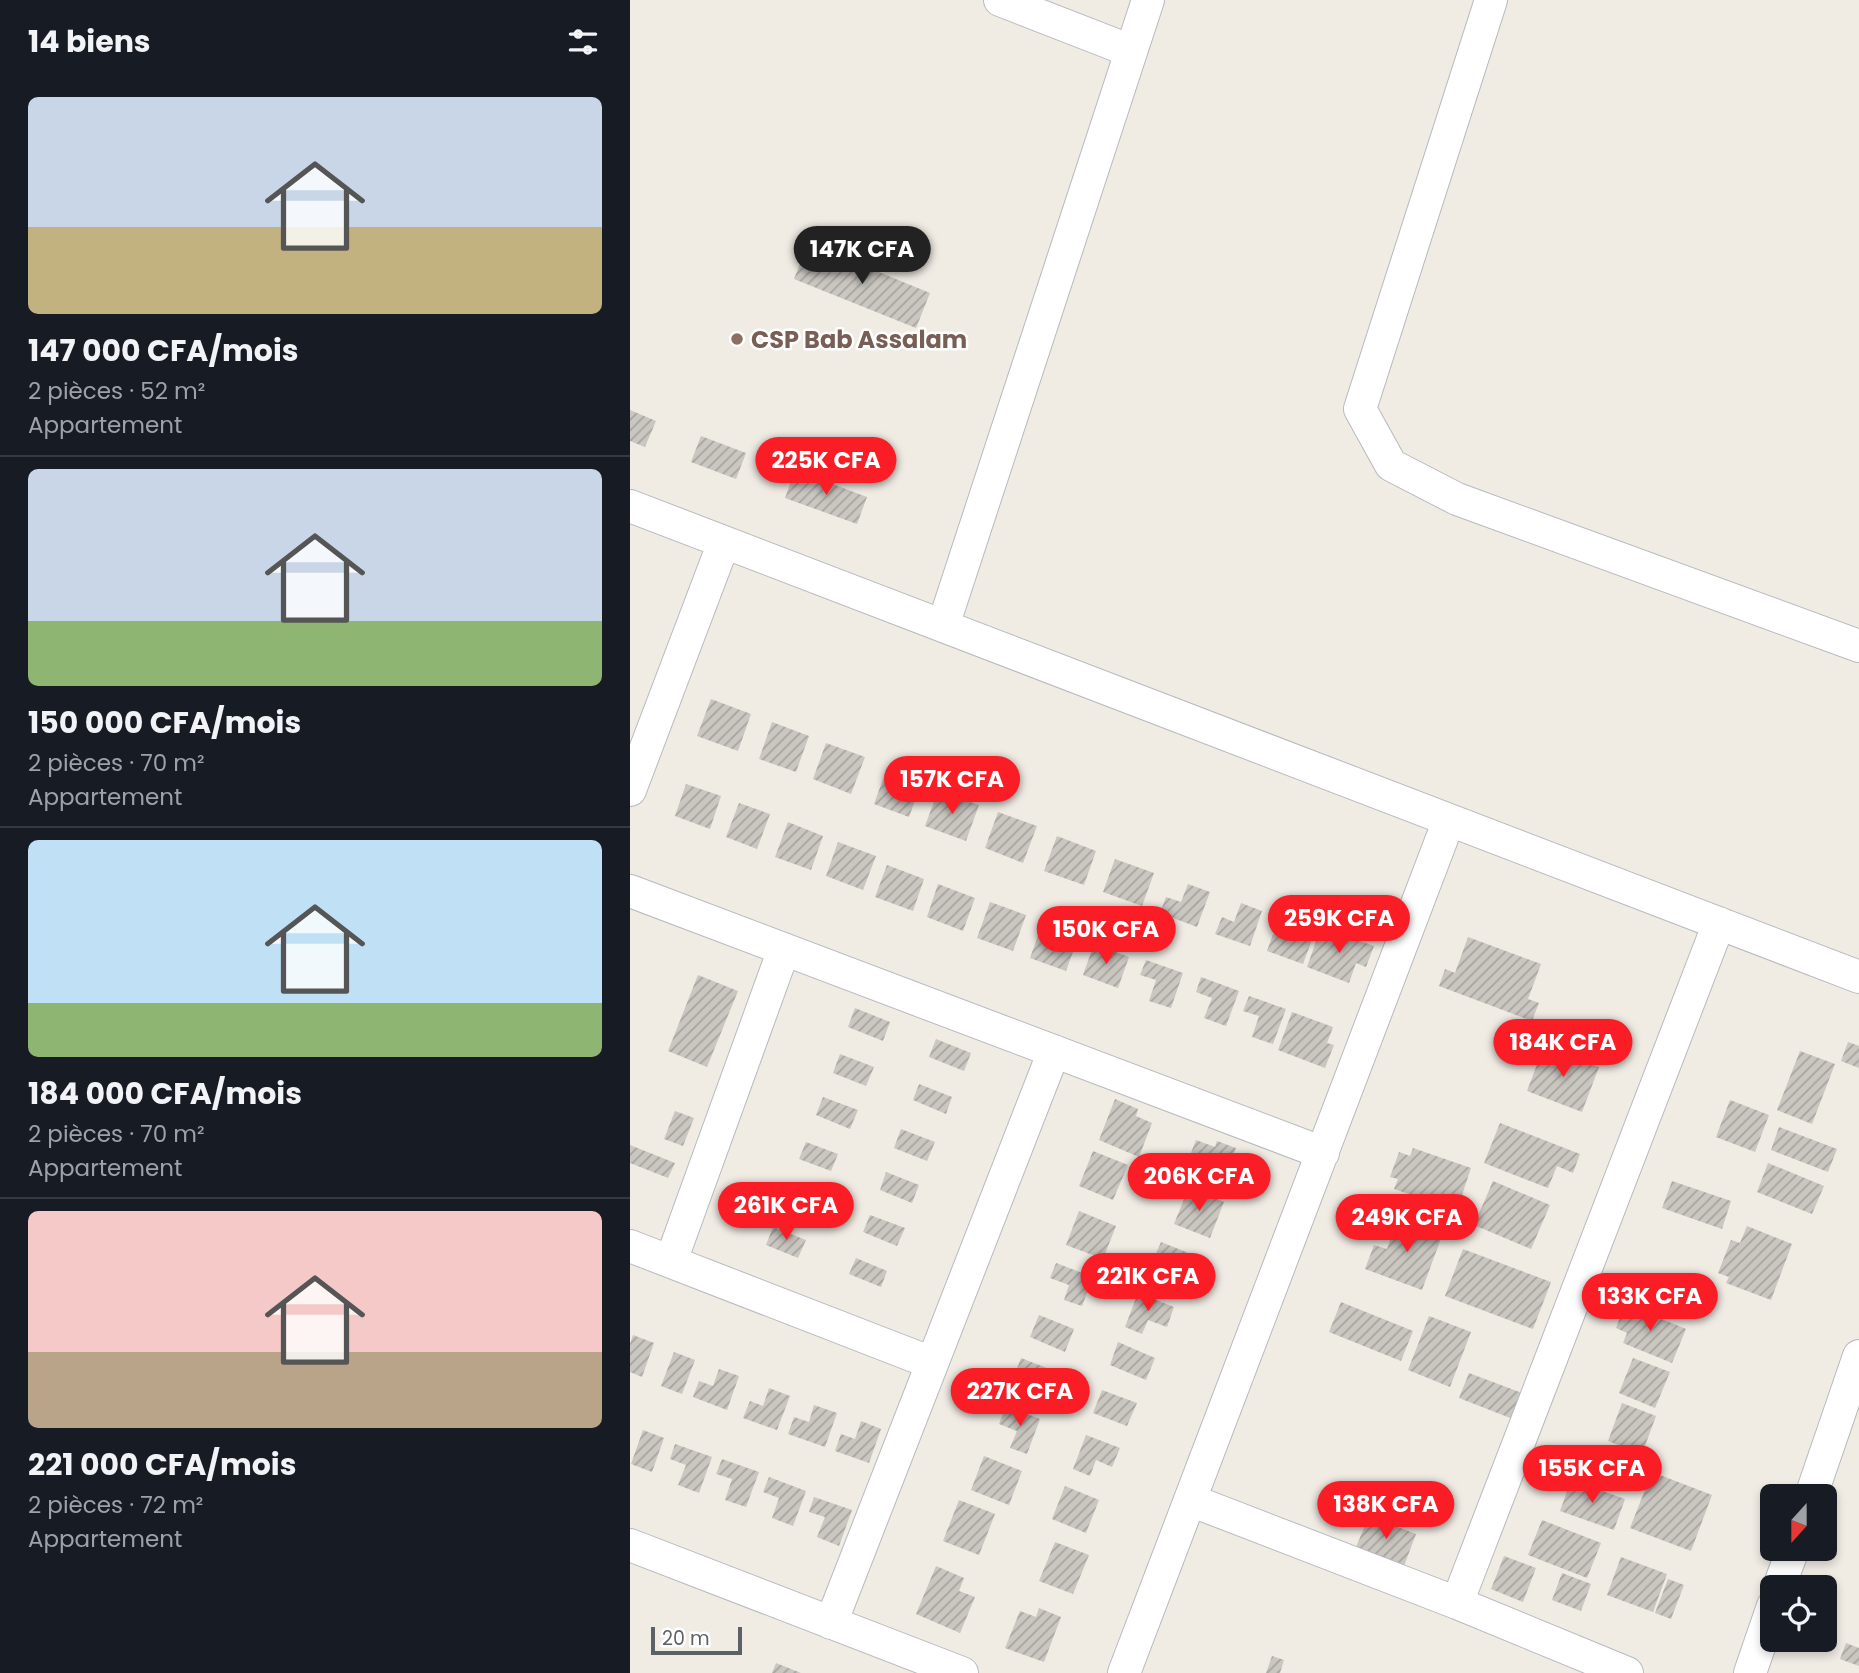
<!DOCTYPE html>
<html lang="fr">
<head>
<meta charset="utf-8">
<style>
	body { margin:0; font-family:Poppins,sans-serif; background:#20242c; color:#f1f3f6; height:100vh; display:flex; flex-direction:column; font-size:26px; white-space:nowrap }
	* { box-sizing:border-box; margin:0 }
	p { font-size:23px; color:#9ea1a6 }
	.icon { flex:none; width:38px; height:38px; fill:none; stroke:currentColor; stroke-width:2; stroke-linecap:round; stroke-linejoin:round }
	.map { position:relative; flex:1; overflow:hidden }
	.sheet { display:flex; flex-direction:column; background:#171b24; width:630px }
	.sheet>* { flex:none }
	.needle { width:46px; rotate:201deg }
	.fabs { position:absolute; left:1130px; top:1484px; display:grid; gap:14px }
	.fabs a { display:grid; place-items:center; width:77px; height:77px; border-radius:10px; background:#171b24; box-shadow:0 4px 10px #0003; font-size:35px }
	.scale { position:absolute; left:21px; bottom:18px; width:91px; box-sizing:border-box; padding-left:7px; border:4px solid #5b6166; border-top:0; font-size:19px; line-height:24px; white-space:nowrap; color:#5b6166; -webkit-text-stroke:5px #fff; paint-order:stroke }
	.price { position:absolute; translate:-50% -60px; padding:0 16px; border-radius:24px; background:#fb1d25; color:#fff; font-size:23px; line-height:46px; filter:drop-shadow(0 2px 4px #0008) }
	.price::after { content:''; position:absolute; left:50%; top:42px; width:21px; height:16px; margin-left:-10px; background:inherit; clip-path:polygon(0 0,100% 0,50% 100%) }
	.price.on { background:#222; color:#fff }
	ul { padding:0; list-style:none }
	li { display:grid; align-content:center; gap:14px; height:371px; padding:0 28px }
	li+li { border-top:2px solid #363941 }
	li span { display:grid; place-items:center; height:217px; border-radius:10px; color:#555 }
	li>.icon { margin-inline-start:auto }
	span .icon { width:126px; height:126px; fill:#fffc; stroke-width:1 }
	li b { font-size:30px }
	h2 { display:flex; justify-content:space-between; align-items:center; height:84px; padding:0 28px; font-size:30px }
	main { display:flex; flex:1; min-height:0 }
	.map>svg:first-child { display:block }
</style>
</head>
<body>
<main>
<section class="sheet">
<h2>14 biens<svg class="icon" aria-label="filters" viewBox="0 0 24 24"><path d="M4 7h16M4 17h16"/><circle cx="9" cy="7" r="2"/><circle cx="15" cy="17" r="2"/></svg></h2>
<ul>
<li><span style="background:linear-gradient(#c9d6e8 60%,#c2b280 0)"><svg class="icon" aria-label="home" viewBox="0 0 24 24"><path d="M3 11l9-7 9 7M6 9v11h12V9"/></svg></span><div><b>147 000 CFA/mois</b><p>2 pièces · 52 m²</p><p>Appartement</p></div></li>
<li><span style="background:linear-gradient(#c9d6e8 70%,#8fb573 0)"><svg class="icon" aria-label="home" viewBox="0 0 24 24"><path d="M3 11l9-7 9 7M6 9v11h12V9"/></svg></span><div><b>150 000 CFA/mois</b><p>2 pièces · 70 m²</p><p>Appartement</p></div></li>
<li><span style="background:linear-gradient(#bfe0f5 75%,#8fb573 0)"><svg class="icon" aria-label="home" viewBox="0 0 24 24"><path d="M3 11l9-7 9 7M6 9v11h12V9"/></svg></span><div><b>184 000 CFA/mois</b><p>2 pièces · 70 m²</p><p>Appartement</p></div></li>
<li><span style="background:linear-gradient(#f6c9c9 65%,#b9a48a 0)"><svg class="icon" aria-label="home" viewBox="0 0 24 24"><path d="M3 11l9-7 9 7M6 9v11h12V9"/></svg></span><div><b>221 000 CFA/mois</b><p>2 pièces · 72 m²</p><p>Appartement</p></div></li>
</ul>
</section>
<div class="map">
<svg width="1229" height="1673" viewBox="0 0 1229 1673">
	<defs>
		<pattern id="building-hatch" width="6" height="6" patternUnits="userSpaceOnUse" patternTransform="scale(1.75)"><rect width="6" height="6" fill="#cac6c0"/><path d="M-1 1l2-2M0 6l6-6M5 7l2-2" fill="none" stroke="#a7a4a0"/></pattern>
	</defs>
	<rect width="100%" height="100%" fill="#f0ebe3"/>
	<path fill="url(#building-hatch)" d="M178,243L300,293L286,328L164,279Z
		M0,410L26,421L15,447L0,441Z
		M71,436L116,453L106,479L61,462Z
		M165,470L237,497L227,524L155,498Z
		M81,699L121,714L108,751L67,736Z
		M142,722L179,736L166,772L129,759Z
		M196,743L235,757L221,794L183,779Z
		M257,768L292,781L279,817L244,804Z
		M56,784L91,796L80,829L45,816Z
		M308,791L349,805L336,841L295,826Z
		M109,803L140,814L127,849L96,837Z
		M368,812L407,826L393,863L355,848Z
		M158,822L193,836L181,870L145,857Z
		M427,836L466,851L454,885L414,871Z
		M208,842L246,856L233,890L196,876Z
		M485,859L524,873L512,906L473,892Z
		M257,865L294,879L283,911L245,897Z
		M308,884L345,898L333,931L297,917Z
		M558,884L580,892L567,927L530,913L536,897L551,902Z
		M360,902L396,915L383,951L347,938Z
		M611,903L632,911L620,946L585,934L592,917L604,922Z
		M665,922L686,929L673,964L637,951L643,934L659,940Z
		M412,924L448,938L436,971L400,958Z
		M691,927L744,946L736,967L726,963L719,983L677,967Z
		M838,937L911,964L898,999L909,1003L902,1021L809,986L815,969L825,973Z
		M464,944L499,957L488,988L453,975Z
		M516,960L553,973L541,1008L519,1001L526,980L510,975Z
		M68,975L108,991L77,1067L38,1051Z
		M571,977L609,991L596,1026L574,1018L582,998L566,992Z
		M619,996L656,1009L643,1044L622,1037L629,1016L613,1011Z
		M225,1008L260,1022L253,1041L218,1027Z
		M662,1012L703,1027L697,1043L704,1045L695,1068L648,1050Z
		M306,1039L341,1053L334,1071L299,1057Z
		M1218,1042L1229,1046V1068L1211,1061Z
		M914,1046L969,1067L952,1112L897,1091Z
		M1170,1051L1205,1064L1182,1124L1147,1110Z
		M210,1054L244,1067L236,1086L203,1073Z
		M289,1084L322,1097L316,1114L283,1100Z
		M193,1097L228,1110L220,1129L186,1115Z
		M485,1099L508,1109L506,1116L522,1123L509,1157L469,1140Z
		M1100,1100L1139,1115L1125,1152L1086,1137Z
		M45,1111L64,1118L53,1146L34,1139Z
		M870,1123L950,1154L943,1173L927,1166L918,1188L854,1163Z
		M1149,1127L1207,1149L1198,1172L1141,1150Z
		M271,1129L305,1142L297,1161L264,1148Z
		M566,1140L585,1147L587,1141L606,1148L589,1191L552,1176Z
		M176,1142L208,1154L201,1171L169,1159Z
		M0,1145L45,1163L38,1178L0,1163Z
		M783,1148L841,1168L827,1210L764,1189L768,1179L760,1177L769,1152L780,1156Z
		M463,1151L498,1165L483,1200L449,1186Z
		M1138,1163L1194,1186L1182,1214L1127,1192Z
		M256,1172L289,1185L282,1203L250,1190Z
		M863,1181L920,1205L901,1249L844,1225Z
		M1042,1181L1101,1201L1092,1229L1032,1208Z
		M160,1183L192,1196L186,1214L153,1201Z
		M559,1187L594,1202L580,1238L544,1224Z
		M449,1211L486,1226L473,1259L436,1245Z
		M240,1215L275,1228L267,1246L233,1232Z
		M768,1217L813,1233L792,1290L735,1269L744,1245L757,1249Z
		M1117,1226L1162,1244L1141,1300L1096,1283L1099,1277L1088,1273L1101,1240L1110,1243Z
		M143,1227L176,1240L168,1258L136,1245Z
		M531,1242L566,1256L552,1289L517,1275Z
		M833,1249L921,1282L903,1329L815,1296Z
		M226,1258L257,1271L251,1287L219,1274Z
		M426,1263L463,1277L452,1306L434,1300L439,1285L420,1278Z
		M508,1293L544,1307L537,1327L518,1320L512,1334L495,1327Z
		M711,1302L783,1331L771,1361L699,1332Z
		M995,1304L1056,1329L1042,1363L993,1343L997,1333L986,1328Z
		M409,1315L444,1329L435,1352L400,1337Z
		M799,1316L841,1332L820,1387L778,1370Z
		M3,1335L24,1343L12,1377L0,1372V1344Z
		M488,1342L525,1358L516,1380L480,1365Z
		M44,1352L65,1360L52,1394L31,1386Z
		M391,1358L427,1372L417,1396L382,1382Z
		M1003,1358L1040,1372L1025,1408L989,1393Z
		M89,1369L109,1376L97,1410L63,1397L69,1381L83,1386Z
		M839,1373L903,1397L893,1423L829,1398Z
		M139,1388L160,1396L147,1430L113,1418L120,1401L133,1406Z
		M472,1390L507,1403L497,1426L463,1413Z
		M992,1403L1026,1416L1012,1454L978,1441Z
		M184,1405L207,1413L195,1447L158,1434L164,1417L179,1422Z
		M376,1406L410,1419L397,1454L380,1448L387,1431L369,1424Z
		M231,1421L251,1429L239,1463L205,1451L211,1434L225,1439Z
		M13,1430L34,1438L22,1472L1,1464Z
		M456,1435L490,1448L482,1467L466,1460L460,1476L443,1469Z
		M45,1444L82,1457L69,1493L48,1485L56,1465L40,1459Z
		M354,1456L392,1471L379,1505L341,1490Z
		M92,1459L129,1472L116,1507L95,1500L102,1479L86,1474Z
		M1022,1472L1082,1495L1061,1551L1000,1528Z
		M139,1477L176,1491L163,1526L142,1518L149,1498L133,1492Z
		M941,1480L995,1499L984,1530L930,1511Z
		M435,1486L469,1500L456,1533L422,1519Z
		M184,1497L222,1510L209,1546L187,1537L195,1517L179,1512Z
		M329,1500L365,1514L349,1555L313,1541Z
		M739,1516L786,1534L774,1566L726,1547Z
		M912,1520L971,1543L957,1578L898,1555Z
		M425,1542L459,1555L443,1594L409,1581Z
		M874,1556L906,1568L893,1602L861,1589Z
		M991,1557L1037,1574L1023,1612L977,1595Z
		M306,1566L334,1578L329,1591L345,1597L330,1633L286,1614Z
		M932,1573L961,1584L951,1611L922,1600Z
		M1038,1579L1054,1585L1041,1619L1025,1613Z
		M409,1608L431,1617L414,1662L375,1648L390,1611L406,1617Z
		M1216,1643L1229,1648V1666L1210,1659Z
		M642,1656L654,1660L650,1673H636Z
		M146,1663L171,1673H142Z"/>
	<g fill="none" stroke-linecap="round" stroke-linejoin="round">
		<defs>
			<path id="minor" d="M370,0L501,51
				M861,0L730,409L761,465L827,499L1229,646
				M0,506L1229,977
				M313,626L518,0
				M0,790L94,542
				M0,891L693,1153
				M0,1246L302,1363
				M41,1261L154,949
				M1181,1496L1229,1356
				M560,1500L827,1603L997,1673
				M0,1545L332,1673
				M1149,1587L1163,1549
				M827,1603L1089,923
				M201,1623L424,1051
				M494,1673L819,820
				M1120,1673L1143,1606"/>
		</defs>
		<use href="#minor" stroke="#b6babf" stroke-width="34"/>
		<use href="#minor" stroke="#fff" stroke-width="32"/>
	</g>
	<circle fill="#8d6e63" stroke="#fff" stroke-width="2.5" cx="107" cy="339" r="7"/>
	<g text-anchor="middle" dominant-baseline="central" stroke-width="5" stroke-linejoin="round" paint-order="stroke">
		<g font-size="24" font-weight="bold" fill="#785e54" stroke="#fff" text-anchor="start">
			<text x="121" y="339">CSP Bab Assalam</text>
		</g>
	</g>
</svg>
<div class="fabs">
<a><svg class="needle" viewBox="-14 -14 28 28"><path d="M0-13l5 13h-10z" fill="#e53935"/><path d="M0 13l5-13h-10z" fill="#9ea1a6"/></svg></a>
<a><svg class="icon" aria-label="locate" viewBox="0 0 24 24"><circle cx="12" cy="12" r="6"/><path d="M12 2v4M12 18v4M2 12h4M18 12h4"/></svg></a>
</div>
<div class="scale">20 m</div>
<b class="price on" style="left:232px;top:286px">147K CFA</b>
<b class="price" style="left:196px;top:497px">225K CFA</b>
<b class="price" style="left:322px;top:816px">157K CFA</b>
<b class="price" style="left:709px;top:955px">259K CFA</b>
<b class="price" style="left:476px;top:966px">150K CFA</b>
<b class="price" style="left:933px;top:1079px">184K CFA</b>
<b class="price" style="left:569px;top:1213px">206K CFA</b>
<b class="price" style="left:156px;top:1242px">261K CFA</b>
<b class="price" style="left:777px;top:1254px">249K CFA</b>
<b class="price" style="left:518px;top:1313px">221K CFA</b>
<b class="price" style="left:1020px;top:1333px">133K CFA</b>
<b class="price" style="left:390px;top:1428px">227K CFA</b>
<b class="price" style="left:962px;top:1505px">155K CFA</b>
<b class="price" style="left:756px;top:1541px">138K CFA</b>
</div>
</main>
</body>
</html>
